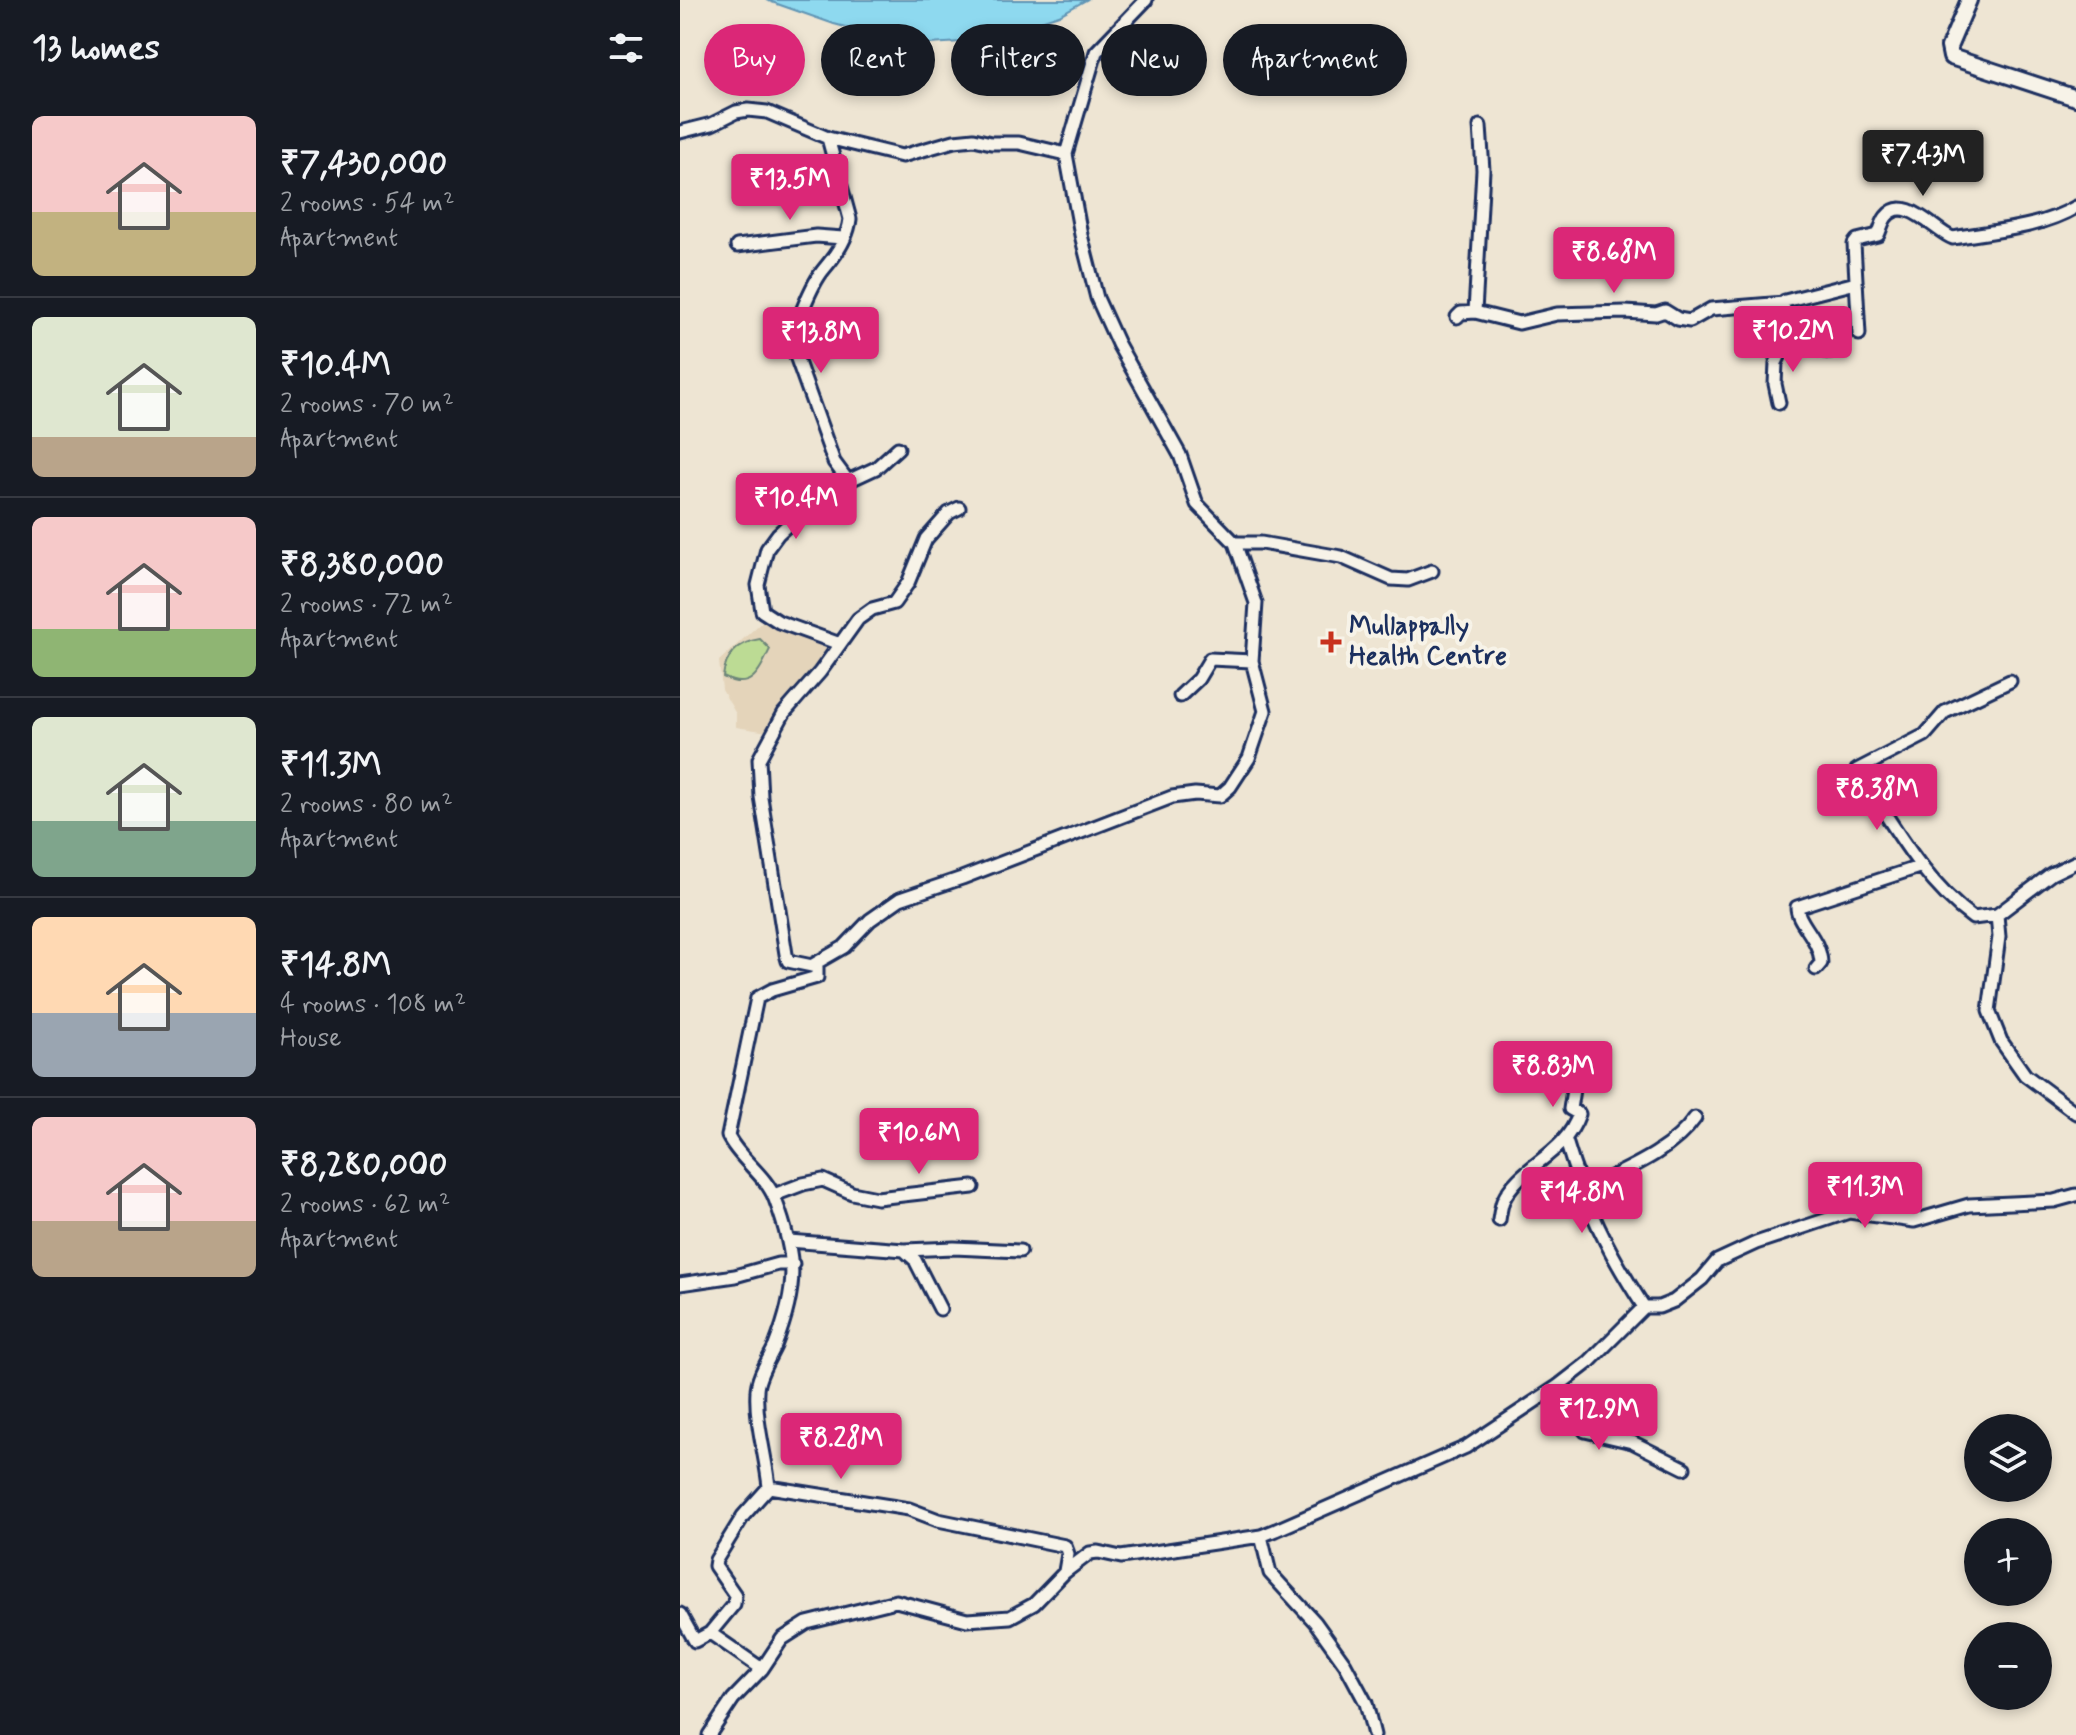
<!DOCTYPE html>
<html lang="en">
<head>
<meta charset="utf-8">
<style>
	body { margin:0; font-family:Mynerve,sans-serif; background:#242831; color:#f1f3f6; height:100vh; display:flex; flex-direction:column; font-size:30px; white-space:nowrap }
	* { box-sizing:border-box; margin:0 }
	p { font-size:26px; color:#9ea1a6 }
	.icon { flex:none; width:44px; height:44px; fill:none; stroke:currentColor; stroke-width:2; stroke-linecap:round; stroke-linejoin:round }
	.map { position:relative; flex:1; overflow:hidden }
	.details { display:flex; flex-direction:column; background:#171b24; width:680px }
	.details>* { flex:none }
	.guide { position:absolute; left:24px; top:24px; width:760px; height:72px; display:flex; gap:16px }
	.controls { position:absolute; left:1284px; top:1414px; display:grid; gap:16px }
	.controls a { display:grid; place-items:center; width:88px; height:88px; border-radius:50%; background:#171b24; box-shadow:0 4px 12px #0003; font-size:40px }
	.price { position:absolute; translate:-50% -68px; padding:0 18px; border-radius:8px; background:#db2777; color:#fff; font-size:26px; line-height:52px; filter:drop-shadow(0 2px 4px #0008) }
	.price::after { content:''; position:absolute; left:50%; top:48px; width:24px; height:18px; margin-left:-12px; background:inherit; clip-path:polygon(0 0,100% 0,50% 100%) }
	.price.selected { background:#222; color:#fff }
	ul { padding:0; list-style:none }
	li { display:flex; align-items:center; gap:24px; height:200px; padding:0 32px }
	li+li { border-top:2px solid #363941 }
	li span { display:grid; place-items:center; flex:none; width:224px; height:160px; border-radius:12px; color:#555 }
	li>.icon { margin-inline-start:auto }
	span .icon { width:96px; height:96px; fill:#fffc; stroke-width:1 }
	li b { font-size:34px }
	h2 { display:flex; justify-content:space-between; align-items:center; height:96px; padding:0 32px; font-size:34px }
	.pill { padding:0 28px; border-radius:36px; background:#171b24; box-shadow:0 4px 12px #0003; font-size:28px; line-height:72px }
	.pill.selected { background:#db2777; color:#fff }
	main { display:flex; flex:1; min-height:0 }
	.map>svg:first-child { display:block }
</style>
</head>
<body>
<main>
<section class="details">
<h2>13 homes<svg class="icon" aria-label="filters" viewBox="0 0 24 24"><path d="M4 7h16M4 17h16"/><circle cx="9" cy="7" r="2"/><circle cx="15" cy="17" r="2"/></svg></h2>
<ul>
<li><span style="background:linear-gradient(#f6c9c9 60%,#c2b280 0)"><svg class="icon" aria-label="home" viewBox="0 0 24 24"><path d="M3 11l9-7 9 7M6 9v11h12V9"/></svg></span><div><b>₹7,430,000</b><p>2 rooms · 54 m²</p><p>Apartment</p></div></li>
<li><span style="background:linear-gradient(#dfe7d0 75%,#b9a48a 0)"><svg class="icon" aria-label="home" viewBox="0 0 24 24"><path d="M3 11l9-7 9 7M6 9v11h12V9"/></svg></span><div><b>₹10.4M</b><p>2 rooms · 70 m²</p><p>Apartment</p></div></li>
<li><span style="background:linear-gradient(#f6c9c9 70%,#8fb573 0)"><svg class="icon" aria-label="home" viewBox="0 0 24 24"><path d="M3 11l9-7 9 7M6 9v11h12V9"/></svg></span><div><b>₹8,380,000</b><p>2 rooms · 72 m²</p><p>Apartment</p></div></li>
<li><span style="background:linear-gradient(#dfe7d0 65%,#7fa58c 0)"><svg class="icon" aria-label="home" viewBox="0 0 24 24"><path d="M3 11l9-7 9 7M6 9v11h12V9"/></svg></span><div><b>₹11.3M</b><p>2 rooms · 80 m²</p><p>Apartment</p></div></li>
<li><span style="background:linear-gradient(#ffd9b3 60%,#9aa5b1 0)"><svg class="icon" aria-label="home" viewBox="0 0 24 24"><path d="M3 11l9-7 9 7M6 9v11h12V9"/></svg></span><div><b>₹14.8M</b><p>4 rooms · 108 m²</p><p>House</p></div></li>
<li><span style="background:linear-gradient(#f6c9c9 65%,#b9a48a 0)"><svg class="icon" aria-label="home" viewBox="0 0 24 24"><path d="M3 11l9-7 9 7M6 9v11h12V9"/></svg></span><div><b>₹8,280,000</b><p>2 rooms · 62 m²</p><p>Apartment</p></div></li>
</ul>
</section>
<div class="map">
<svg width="1396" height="1735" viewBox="0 0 1396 1735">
	<rect width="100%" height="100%" fill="#eee5d3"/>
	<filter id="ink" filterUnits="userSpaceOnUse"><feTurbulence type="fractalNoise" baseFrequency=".0125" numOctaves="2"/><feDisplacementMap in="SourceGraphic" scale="16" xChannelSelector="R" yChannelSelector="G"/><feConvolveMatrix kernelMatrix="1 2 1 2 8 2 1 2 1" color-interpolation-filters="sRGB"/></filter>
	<g filter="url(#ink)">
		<path fill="#e4d4ba" d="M84,620L151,643L136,668L99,708L88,732L56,727V714L42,690L39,661Z"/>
		<path fill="#bcdb94" stroke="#6c8579" stroke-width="2" d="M80,639L90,649C79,672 71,692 43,677C45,656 58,642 80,639Z"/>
		<path fill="#8ed9ef" stroke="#6095b5" stroke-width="2" d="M86,0H406L379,15L298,41L233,45L154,24Z"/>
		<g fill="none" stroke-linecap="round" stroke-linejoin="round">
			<defs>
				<path id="minor" d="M0,132L32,124L56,112L68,110L87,112L148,138L170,219C168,238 156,255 144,269C132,283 114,327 112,345L154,462L168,481
					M386,154L416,52L466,0
					M57,246L136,236L163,238
					M795,312L803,170L800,126
					M777,317L781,313L795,312L839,323L877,314L945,312L976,314L985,311L998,319L1010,321L1031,309L1104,303
					M1179,334L1174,244L1177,240L1198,235C1201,229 1202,222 1206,217C1225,192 1256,233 1273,238C1313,231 1361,228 1396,207
					M1106,342L1150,352
					M1099,403L1095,384L1096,363L1106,342L1103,308L1105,301L1176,283
					M555,543H581L661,557L711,579L728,580L752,571
					M160,644L99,622L82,611L78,585L87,549L98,534L112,521L128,513L168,481L196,468L218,448
					M1330,681L1265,712L1245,735L1177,770C1211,821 1243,882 1293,918L1317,915L1371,874L1396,862
					M500,696L518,679L530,659L572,661
					M1317,915L1319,937L1309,1011L1321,1041L1345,1075L1396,1113
					M131,966L164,947L190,920L220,899L282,878L492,797L515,794L540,796L550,787L569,758L585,711L572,661L576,603L555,543L517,504L500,455L438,344L417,298L401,235L386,154L339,143H311L294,139L274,141L222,156L148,138
					M1136,969L1141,963C1140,938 1117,923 1117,907L1242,866
					M886,1141C905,1205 928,1252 964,1307
					M901,1192C939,1172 990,1154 1015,1118
					M94,1195L123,1184L143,1180L172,1193L197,1198L293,1187
					M819,1220C820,1214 821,1206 823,1201C840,1164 884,1157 899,1114L890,1109L894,1083
					M109,1241L224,1250L235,1260L260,1309
					M225,1250L274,1248L340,1251
					M0,1284L55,1276L98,1264H113
					M878,1386L905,1431L952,1442L1004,1468
					M89,1487L229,1509L258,1520L385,1546L388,1554L385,1571
					M581,1536L590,1573L635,1622L665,1664L686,1703L694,1735
					M0,1614L15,1641L30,1633
					M82,1669L30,1633L54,1604L55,1595L35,1566L36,1560L63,1516L89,1487C86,1456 75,1422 77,1391C77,1377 89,1359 95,1346C118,1287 117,1258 95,1199C86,1175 59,1159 48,1136L77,998L92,990L137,977V967L108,961L106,954L81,797L79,759L104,713L140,672L178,619L192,609L214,603L228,583L246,539L269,513L279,508
					M29,1735L53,1699L82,1669L102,1639L127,1623L216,1601L287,1620L330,1617L354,1604L385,1572L410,1553L418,1552L441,1557L581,1536L596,1530L786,1447L878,1386L909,1362L964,1307H979L994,1301L1022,1279L1037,1261L1076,1243L1169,1212L1234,1221L1289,1205L1374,1201L1396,1195"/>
				<path id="major" d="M1289,0L1269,47L1271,57L1396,98"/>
			</defs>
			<use href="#minor" stroke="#1b2f5e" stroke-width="17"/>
			<use href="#major" stroke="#1b2f5e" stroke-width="20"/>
			<use href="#minor" stroke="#f7f3e8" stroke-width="11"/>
			<use href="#major" stroke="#f7f3e8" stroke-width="14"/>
		</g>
	</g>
	<path fill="#c8321e" stroke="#f7f3e8" stroke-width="3" d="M647 630h8v8h8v8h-8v8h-8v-8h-8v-8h8z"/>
	<g text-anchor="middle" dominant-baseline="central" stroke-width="8" stroke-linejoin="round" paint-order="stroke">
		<g font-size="26" font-weight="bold" fill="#1b2f5e" stroke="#f7f3e8" text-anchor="start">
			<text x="669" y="627">Mullappally<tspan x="669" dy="30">Health Centre</tspan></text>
		</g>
	</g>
</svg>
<div class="controls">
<a><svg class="icon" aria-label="layers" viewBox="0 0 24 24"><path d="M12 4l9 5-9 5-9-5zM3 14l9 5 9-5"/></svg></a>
<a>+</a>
<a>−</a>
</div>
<b class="price selected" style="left:1243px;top:198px">₹7.43M</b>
<b class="price" style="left:110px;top:222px">₹13.5M</b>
<b class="price" style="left:934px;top:295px">₹8.68M</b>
<b class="price" style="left:1113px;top:374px">₹10.2M</b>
<b class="price" style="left:141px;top:375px">₹13.8M</b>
<b class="price" style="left:116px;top:541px">₹10.4M</b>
<b class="price" style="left:1197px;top:832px">₹8.38M</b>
<b class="price" style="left:873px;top:1109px">₹8.83M</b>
<b class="price" style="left:239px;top:1176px">₹10.6M</b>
<b class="price" style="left:1185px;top:1230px">₹11.3M</b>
<b class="price" style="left:902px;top:1235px">₹14.8M</b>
<b class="price" style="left:919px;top:1452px">₹12.9M</b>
<b class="price" style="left:161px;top:1481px">₹8.28M</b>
<div class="guide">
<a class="pill selected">Buy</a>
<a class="pill">Rent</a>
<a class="pill">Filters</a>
<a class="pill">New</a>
<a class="pill">Apartment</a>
</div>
</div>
</main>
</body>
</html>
